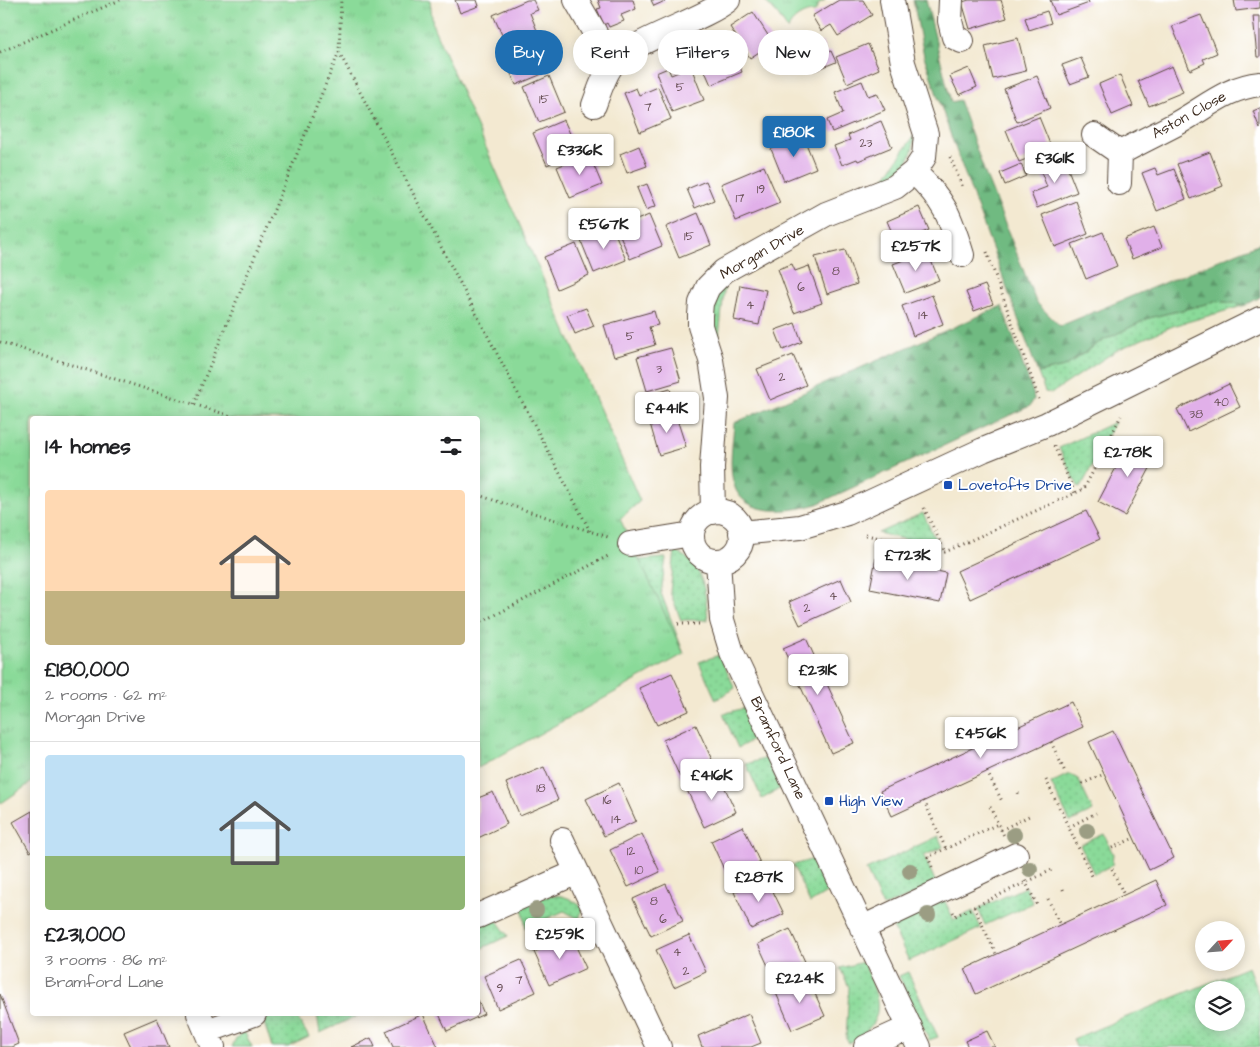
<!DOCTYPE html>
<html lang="en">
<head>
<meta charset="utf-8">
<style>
	body { margin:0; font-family:"Architects Daughter",sans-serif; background:#f2f2f2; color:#202124; height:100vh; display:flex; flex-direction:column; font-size:19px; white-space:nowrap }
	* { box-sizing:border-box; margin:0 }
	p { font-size:16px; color:#757577 }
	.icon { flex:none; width:28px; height:28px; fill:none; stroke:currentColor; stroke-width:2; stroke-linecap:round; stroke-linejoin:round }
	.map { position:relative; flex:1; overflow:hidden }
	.panel { position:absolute; left:30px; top:416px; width:450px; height:600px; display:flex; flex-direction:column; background:#fff; border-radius:5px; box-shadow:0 2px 12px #0003 }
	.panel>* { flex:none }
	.hud { position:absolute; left:495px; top:30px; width:475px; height:45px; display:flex; gap:10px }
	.needle { width:32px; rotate:64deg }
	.buttons { position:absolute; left:1195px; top:921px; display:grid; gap:10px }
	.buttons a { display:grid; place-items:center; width:50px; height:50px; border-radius:50%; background:#fff; box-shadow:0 2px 12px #0003; font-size:25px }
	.price { position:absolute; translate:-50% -42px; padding:0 11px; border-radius:5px; background:#fff; color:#222; font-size:16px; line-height:32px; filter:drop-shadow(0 1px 2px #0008) }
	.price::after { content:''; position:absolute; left:50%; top:30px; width:15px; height:11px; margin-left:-8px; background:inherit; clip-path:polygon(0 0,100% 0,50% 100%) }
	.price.on { background:#1f6fb2; color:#fff }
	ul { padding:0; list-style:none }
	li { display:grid; align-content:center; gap:10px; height:265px; padding:0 15px }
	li+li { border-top:1px solid #e0e0e0 }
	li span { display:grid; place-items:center; height:155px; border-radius:5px; color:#555 }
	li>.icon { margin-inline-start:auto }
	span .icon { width:90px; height:90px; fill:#fffc; stroke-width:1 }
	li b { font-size:21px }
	h2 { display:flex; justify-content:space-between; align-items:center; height:60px; padding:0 15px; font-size:21px }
	.chip { padding:0 18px; border-radius:22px; background:#fff; box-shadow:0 2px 12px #0003; font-size:18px; line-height:45px }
	.chip.on { background:#1f6fb2; color:#fff }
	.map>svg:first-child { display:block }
</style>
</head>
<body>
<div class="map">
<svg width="1260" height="1047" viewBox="0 0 1260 1047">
	<defs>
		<pattern id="grass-dots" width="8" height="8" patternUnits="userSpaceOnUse" patternTransform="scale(1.25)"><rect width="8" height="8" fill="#8ada99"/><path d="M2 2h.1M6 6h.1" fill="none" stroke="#78bb83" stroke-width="1.8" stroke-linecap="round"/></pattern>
		<pattern id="forest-firs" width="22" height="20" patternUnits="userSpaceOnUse" patternTransform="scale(1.25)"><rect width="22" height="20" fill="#6fba81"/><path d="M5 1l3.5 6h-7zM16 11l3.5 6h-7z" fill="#5c9769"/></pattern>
		<pattern id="park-tufts" width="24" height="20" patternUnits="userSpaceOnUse" patternTransform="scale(1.25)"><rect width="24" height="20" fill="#8ada99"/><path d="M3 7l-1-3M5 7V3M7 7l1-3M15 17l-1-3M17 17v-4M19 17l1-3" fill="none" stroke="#78bb83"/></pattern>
	</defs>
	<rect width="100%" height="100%" fill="#fff"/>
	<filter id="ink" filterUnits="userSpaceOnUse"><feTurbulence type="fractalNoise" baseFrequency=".02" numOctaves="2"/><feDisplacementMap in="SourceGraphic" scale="10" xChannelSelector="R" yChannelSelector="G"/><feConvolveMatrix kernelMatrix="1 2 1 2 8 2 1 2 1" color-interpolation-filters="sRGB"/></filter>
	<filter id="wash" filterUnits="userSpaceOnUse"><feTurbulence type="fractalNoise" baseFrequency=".0096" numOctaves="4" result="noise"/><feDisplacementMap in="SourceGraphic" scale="20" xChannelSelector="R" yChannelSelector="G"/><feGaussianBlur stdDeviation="1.12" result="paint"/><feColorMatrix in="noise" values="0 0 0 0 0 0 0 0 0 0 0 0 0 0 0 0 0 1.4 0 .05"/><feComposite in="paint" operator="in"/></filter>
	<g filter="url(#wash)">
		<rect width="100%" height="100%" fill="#f3e9d1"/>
		<path fill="url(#grass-dots)" stroke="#62825c" fill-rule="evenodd" d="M915,134C912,162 906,167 882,182Z
			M725,283L718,346C709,319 709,307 725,283Z
			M1218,301L1246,305L1173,326L1117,350L1052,393L1045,392L1038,373L1064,367L1100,342L1149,318Z
			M1115,422L1081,487L1079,488L1059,448Z
			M923,513L939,548L878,533Z
			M675,551C705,565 705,591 708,620H681L670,592Z
			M666,558L661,593L684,654L638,560Z
			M719,655L735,688L716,700L699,662Z
			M744,708L758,737L738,748L723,714Z
			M767,758L781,788L762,799L746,764Z
			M1069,774L1078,779L1093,811L1070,822L1051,783Z
			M1104,834L1113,854L1112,865L1094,874L1080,845Z
			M938,836L943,847L924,856L937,885L883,907L866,870Z
			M814,859L830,891L810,903L793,865Z
			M1025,887L1033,903L985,925L978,909Z
			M551,895C564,895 573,899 583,908L579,919L564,911L526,928L522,906Z
			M943,897L954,920L973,911L981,928L909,961L891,923Z
			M495,918L508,936L478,950V926Z
			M863,962C879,996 890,1022 849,1043L846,1039L849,987L840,968Z
			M1248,967L1260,998V1047H1076L1073,1039ZM1204,990H1236V1022H1204Z
			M908,972L938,1037L929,1040L899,976Z
			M277,1014H295L309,1037L288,1047H272L263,1020Z
			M317,1014H361L320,1033Z
			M244,1031L252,1047H232L236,1038Z"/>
		<path fill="url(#forest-firs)" stroke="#557250" d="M913,0H926L951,102L959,100L986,176L1036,302L1060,326L1260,243V297L1246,305L1218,301L1149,318L1100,342L1064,367L1038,373L951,136L924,56Z
			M1002,306L1033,393L1034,399L1030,406L817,504C792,512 744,518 734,485C728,466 733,442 734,423Z"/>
		<path fill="url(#park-tufts)" stroke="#62825c" d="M0,0H430L433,26L640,501L620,519L684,654L478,768V419H32V782L0,804Z
			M764,0H825L819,4L815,12C805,11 790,20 788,30L778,15Z"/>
		<g id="blocks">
			<path fill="#e1b0e9" d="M455,0H477L479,6L460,13Z
				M527,0H533L538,10L530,13L538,33L507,46L493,15Z
				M598,0H633L636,9L621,15L624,21L609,27L607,23L604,25L597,9L601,8Z
				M651,0H667L654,6Z
				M839,0H863L872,15L838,36L831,25L821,31L812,16Z
				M969,0H1001L1007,18L970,29L962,2Z
				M1050,0H1088L1089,3L1056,15Z
				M1234,0H1260V8L1236,11Z
				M1047,11L1051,23L1029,30L1025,18Z
				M753,12L773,43L750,58L730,27Z
				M1201,15L1217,53L1203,59L1205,63L1190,70L1172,26Z
				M1253,16H1260V57H1257Z
				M726,33L742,72L711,85L697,53L716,45L713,38Z
				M1018,38L1026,71L993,79L985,46Z
				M536,39L541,51L539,52L547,72L516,85L502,53Z
				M822,42L826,53L831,51L836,62L814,71L809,60L802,63L798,52Z
				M868,44L879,69L847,83L836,57Z
				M1081,58L1089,77L1070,84L1062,65Z
				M1172,66L1183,92L1149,106L1138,81Z
				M691,67L704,100L672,112L656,73L668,68L671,75Z
				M969,68L977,87L959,95L950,76Z
				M1120,75L1133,106L1112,115L1099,84Z
				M549,76L564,112L539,122L524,87Z
				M1037,76L1050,108L1017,122L1004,89Z
				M862,81L868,96L877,93L885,110L832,132L827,120L843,113L835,92Z
				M658,87L671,119L640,132L624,93L636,88L639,95Z
				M1260,108V129L1253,111Z
				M1039,117L1052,149L1019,162L1006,130Z
				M564,120L578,152L547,165L533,133Z
				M881,121L892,147L858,161L857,159L842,165L834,146L850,140L848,135Z
				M803,136L816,168L784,181L771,149Z
				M639,146L647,166L627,173L620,154Z
				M1210,152L1223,186L1191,199L1177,164Z
				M589,154L602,185L570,198L557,167Z
				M1064,159L1077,192L1037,208L1031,193L1047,187L1040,169Z
				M1021,164L1026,176L1005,185L1000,173Z
				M764,166L780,203L736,221L721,184Z
				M1155,168L1158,175L1174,169L1186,199L1157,211L1142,173Z
				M706,181L714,200L695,208L687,189Z
				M647,184L656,206L646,210L637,188Z
				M1076,201L1088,234L1055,247L1042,215Z
				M919,207L929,230L897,244L887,221Z
				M698,213L711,245L679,258L666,227Z
				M649,215L662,246L630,259L617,228Z
				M1154,227L1162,247L1132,259L1124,239Z
				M613,228L626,260L594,273L581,241Z
				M1103,232L1117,266L1086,279L1072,244Z
				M576,244L589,275L557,289L544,257Z
				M845,250L857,284L827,294L815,257Z
				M927,251L939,280L905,293L893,264Z
				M792,264L795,271L809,266L822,303L794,313L778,269Z
				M740,285L766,290L759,325L734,320Z
				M985,285L993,304L974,311L966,292Z
				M932,295L943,324L913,336L902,306Z
				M586,308L594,326L575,334L567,315Z
				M654,311L658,325L649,327L655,345L614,357L604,325Z
				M795,323L802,342L783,350L775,330Z
				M671,348L681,381L647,391L637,357Z
				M793,355L806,385L770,400L757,369Z
				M1229,384L1240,407L1188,432L1177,409Z
				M670,389L676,407L648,415L643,397Z
				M675,413L686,447L659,455L649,420Z
				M1131,439L1158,453L1125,516L1098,502Z
				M1086,511L1100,539L970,599L957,571Z
				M876,558L946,573L940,603L870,589Z
				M841,579L851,602L800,625L789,602Z
				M806,638L854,743L831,753L783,648Z
				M672,673L689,711L657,725L639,688Z
				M1071,702L1083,727L892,816L880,791Z
				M696,725L713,762L680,777L663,740Z
				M1113,731L1174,858L1149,870L1089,742Z
				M544,767L558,800L520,816L506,783Z
				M719,775L736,812L704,827L687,790Z
				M619,783L636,821L604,836L586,799Z
				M493,792L507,824L478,838V798Z
				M32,811V851L30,852L13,822Z
				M743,826L760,863L728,878L711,841Z
				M642,834L660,872L628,887L610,850Z
				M766,877L784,914L751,929L734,892Z
				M1156,880L1167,905L976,994L965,969Z
				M666,884L683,921L651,936L633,899Z
				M790,929L807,966L775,981L758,944Z
				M689,935L706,972L674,987L656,950Z
				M571,936L586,968L549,985L534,952Z
				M521,960L536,992L498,1009L484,976Z
				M808,978L825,1016L792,1030L776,993Z
				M0,994L19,1044L12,1047H0Z
				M478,1000L484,1014L447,1031L439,1014H478Z
				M423,1014L438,1047H393L386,1031Z
				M749,1014L761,1043L751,1047H702L698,1036Z
				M157,1018L169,1047H131L124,1032Z
				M987,1031L995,1047H968L965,1041Z
				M371,1038L375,1047H351Z"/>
		</g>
	</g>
	<g filter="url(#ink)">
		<use href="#blocks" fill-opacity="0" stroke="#574739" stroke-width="1"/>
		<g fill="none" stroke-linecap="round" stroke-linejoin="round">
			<defs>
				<path id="minor" d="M576,0L595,33L597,55L611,66
					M951,0L950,21L954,37L962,41
					M594,105C599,92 603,78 611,66C630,40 700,22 728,0
					M1094,135L1120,153L1119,183
					M1120,153C1138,143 1157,134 1176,124C1204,109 1227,87 1260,84
					M914,172C945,201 950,216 962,255
					M692 536a25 25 0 1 1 50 0a25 25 0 1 1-50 0Z
					M713,512L712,467L717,398L711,360L700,326V315L701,303L708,287L724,271L826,214L895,187L914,172L924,157L926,134L903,63L892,0
					M741,533L800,527L847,513L983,450L1047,424L1260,319
					M630,544L692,534
					M718,561L722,620L732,653L919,1047
					M562,840L659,1047
					M478,916L577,872
					M862,928L1016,855
					M199,1014L213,1047
					M207,1031L254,1014
					M866,1047L910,1027"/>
			</defs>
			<use href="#minor" stroke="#574739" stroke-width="26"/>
			<path stroke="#574739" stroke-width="3" stroke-dasharray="1 4" stroke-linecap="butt" d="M0,52L120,0
				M339,52L590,531
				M950,157L963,188
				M987,252L1040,402
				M0,342L240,419
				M194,404L339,52L341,0
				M1054,446L1075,493
				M478,495L608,537
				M924,508L945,552
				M866,535L945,552L1084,489L1121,416
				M478,624L610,555
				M678,624H700
				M1051,742L1065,772
				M987,772L1002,801
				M1046,780L1093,878
				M1082,784L1104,774
				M1018,793L1020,797
				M924,801L946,849
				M990,807L1004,836
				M1069,827L1096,813
				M1001,830L1029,816
				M1112,848L1134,838
				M932,867L928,857L998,824
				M1112,869L1124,895
				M1025,881L1037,905
				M1063,889L1064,892
				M1048,899L1060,925
				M974,907L996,954
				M953,912L955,916L1054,869"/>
			<use href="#minor" stroke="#fff" stroke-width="24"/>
		</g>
		<g fill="#9b9d83">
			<circle cx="1087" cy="831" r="8"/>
			<circle cx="1014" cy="835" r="8"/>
			<circle cx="1030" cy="869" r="8"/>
			<circle cx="910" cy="871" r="8"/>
			<circle cx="536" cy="910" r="8"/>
			<circle cx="928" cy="915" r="8"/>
		</g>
	</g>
	<g fill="#1a4fb4" stroke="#fff" stroke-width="2">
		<rect x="943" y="480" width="10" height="10" rx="2.5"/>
		<rect x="824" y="796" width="10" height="10" rx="2.5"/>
	</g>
	<g text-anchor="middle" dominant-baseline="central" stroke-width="4" stroke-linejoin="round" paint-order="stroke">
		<g font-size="12" fill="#644c51">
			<text x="680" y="87">5</text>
			<text x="544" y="99">15</text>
			<text x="648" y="107">7</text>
			<text x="866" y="143">23</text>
			<text x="761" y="189">19</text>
			<text x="740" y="198">17</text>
			<text x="689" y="236">15</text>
			<text x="836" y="271">8</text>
			<text x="801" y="287">6</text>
			<text x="750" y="305">4</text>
			<text x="923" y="315">14</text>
			<text x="630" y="336">5</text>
			<text x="659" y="369">3</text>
			<text x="782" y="377">2</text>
			<text x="1221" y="402">40</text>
			<text x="1196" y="414">38</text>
			<text x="833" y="596">4</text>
			<text x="807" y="608">2</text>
			<text x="541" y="788">18</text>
			<text x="607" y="800">16</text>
			<text x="616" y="819">14</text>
			<text x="631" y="851">12</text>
			<text x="639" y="870">10</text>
			<text x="654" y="901">8</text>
			<text x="663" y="919">6</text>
			<text x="677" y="952">4</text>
			<text x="686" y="971">2</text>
			<text x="519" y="980">7</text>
			<text x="500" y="988">9</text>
		</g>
		<g font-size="15" fill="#3b2a1e" stroke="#fff">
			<text transform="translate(1189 115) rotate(-29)">Aston Close</text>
			<text transform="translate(762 252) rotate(-30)">Morgan Drive</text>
			<text transform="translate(778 748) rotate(65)">Bramford Lane</text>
		</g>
		<g font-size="15" fill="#164399" stroke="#fff" text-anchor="start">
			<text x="958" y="485">Lovetofts Drive</text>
			<text x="839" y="801">High View</text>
		</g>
	</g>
</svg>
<div class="buttons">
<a><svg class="needle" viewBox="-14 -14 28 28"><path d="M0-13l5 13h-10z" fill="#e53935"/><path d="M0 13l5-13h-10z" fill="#757577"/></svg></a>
<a><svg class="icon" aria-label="layers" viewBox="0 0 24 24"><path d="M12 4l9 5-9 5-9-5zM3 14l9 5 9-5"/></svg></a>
</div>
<b class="price on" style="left:794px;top:158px">£180K</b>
<b class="price" style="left:580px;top:176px">£336K</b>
<b class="price" style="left:1055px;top:184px">£361K</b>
<b class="price" style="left:604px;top:250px">£567K</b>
<b class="price" style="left:916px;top:272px">£257K</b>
<b class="price" style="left:667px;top:434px">£441K</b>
<b class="price" style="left:1128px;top:478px">£278K</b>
<b class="price" style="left:908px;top:581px">£723K</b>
<b class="price" style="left:818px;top:696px">£231K</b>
<b class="price" style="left:981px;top:759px">£456K</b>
<b class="price" style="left:712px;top:801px">£416K</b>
<b class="price" style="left:759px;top:903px">£287K</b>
<b class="price" style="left:560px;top:960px">£259K</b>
<b class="price" style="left:800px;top:1004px">£224K</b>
<div class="hud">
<a class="chip on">Buy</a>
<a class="chip">Rent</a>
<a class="chip">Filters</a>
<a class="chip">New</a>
</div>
<section class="panel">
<h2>14 homes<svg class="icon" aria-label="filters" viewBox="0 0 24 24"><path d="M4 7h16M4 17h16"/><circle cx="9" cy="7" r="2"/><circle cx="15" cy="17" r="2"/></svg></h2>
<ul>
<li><span style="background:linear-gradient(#ffd9b3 65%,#c2b280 0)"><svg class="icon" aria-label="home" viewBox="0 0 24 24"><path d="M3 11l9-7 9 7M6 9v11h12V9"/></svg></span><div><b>£180,000</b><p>2 rooms · 62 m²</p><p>Morgan Drive</p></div></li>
<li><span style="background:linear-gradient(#bfe0f5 65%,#8fb573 0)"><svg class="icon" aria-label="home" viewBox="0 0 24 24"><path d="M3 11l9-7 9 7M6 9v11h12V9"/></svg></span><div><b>£231,000</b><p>3 rooms · 86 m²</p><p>Bramford Lane</p></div></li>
</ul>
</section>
</div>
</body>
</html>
